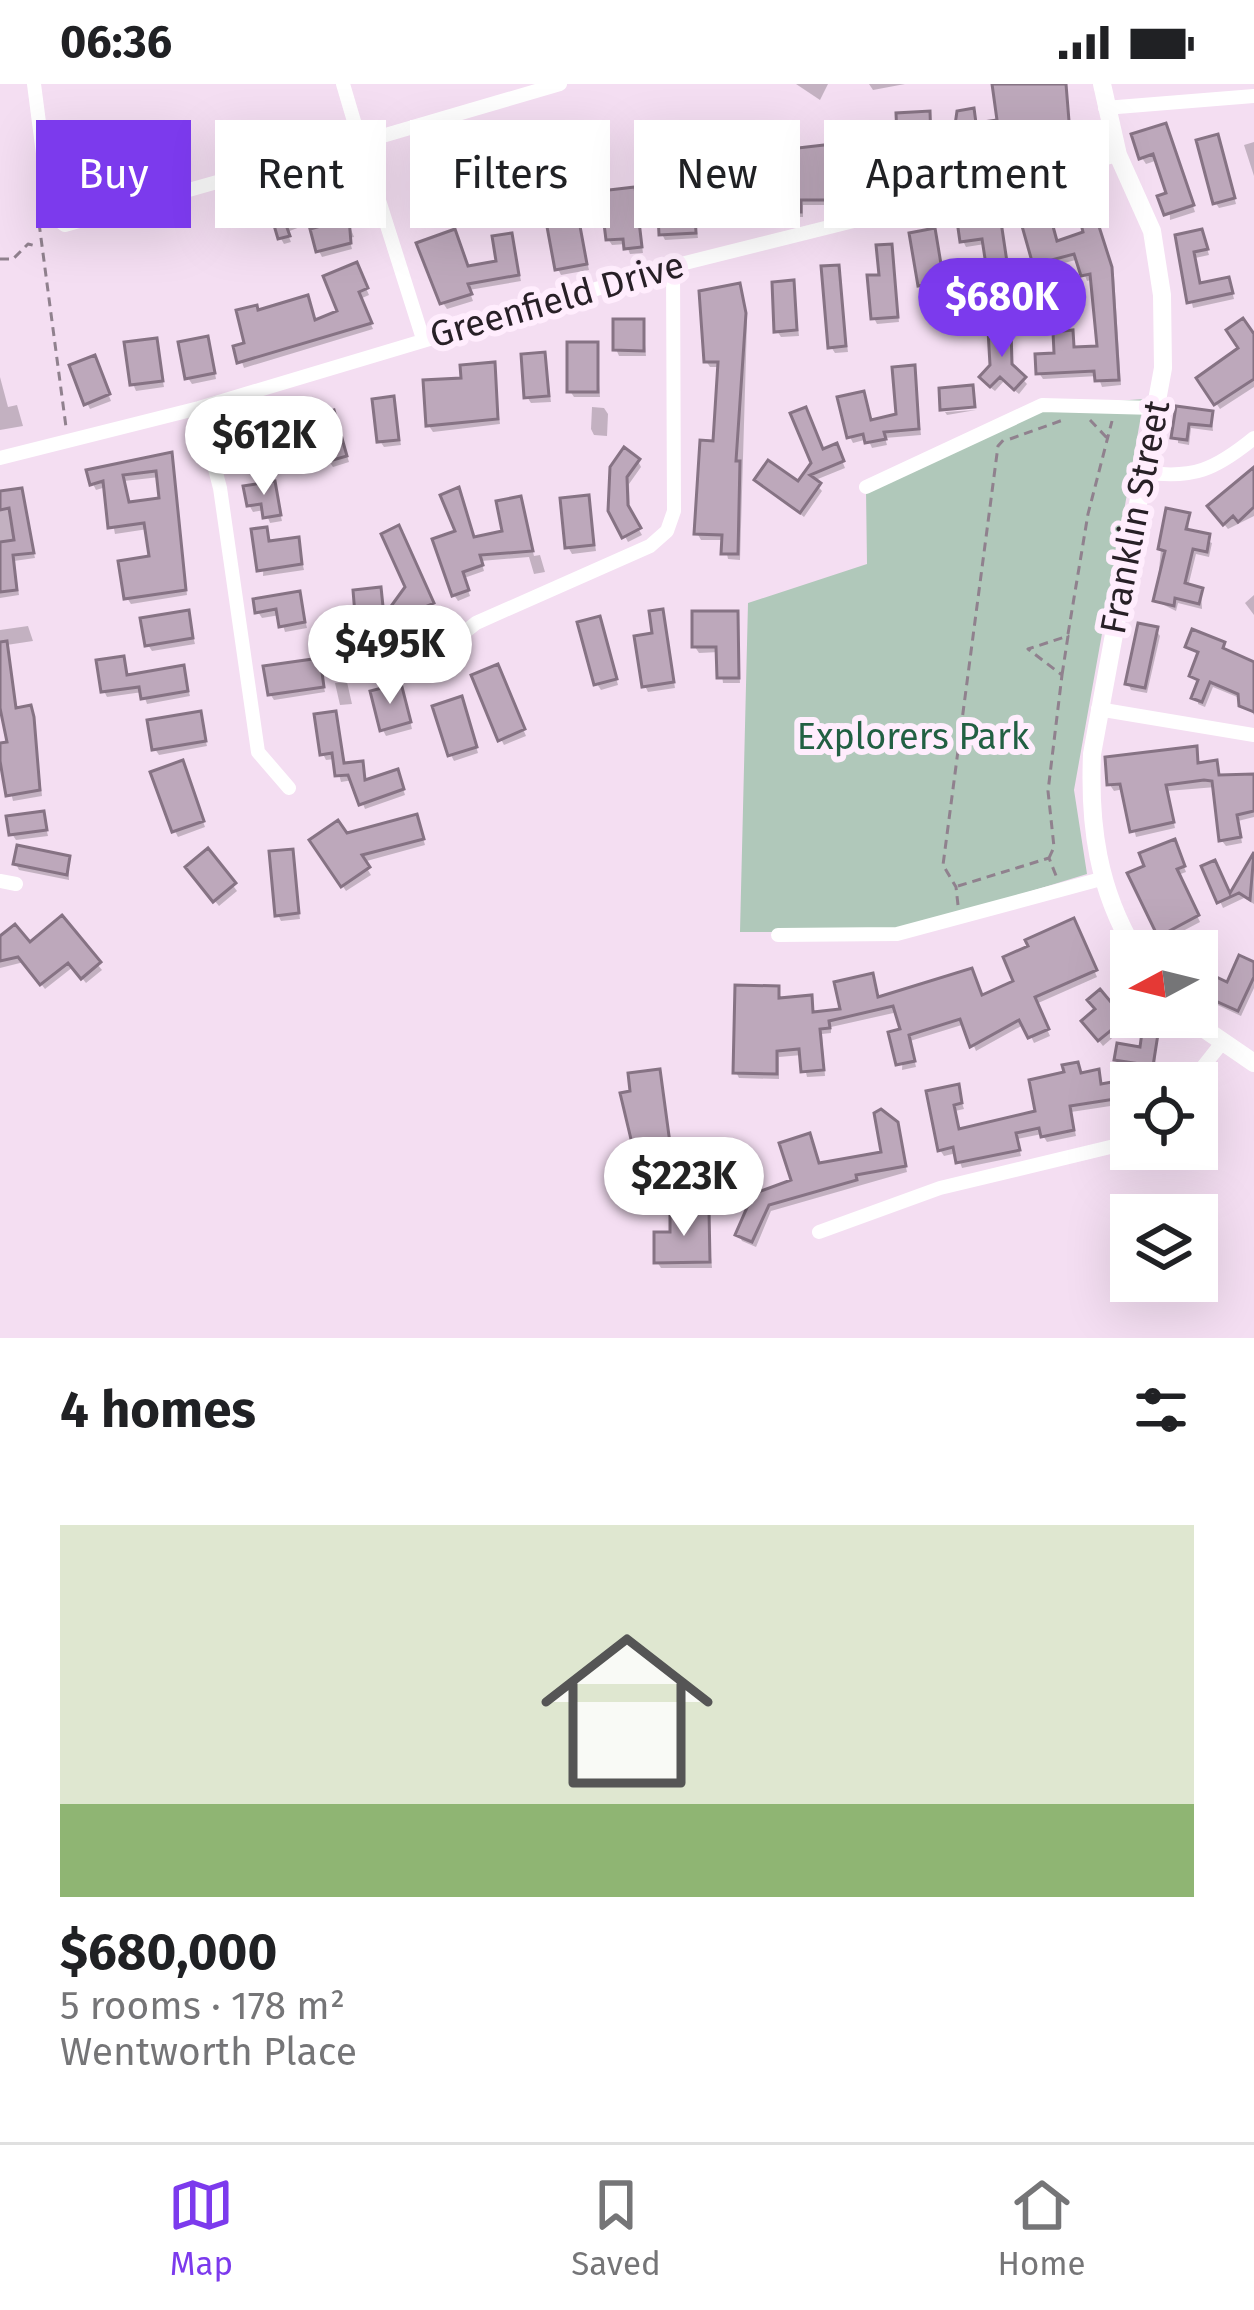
<!DOCTYPE html>
<html lang="en">
<head>
<meta charset="utf-8">
<style>
	body { margin:0; font-family:"Fira Sans",sans-serif; background:#f6f6f6; color:#202124; height:100vh; display:flex; flex-direction:column; font-size:45px; white-space:nowrap }
	* { box-sizing:border-box; margin:0 }
	p { font-size:39px; color:#757577 }
	.icon { flex:none; width:66px; height:66px; fill:none; stroke:currentColor; stroke-width:2; stroke-linecap:round; stroke-linejoin:round }
	.map { position:relative; height:1254px; overflow:hidden }
	.sheet { display:flex; flex-direction:column; background:#fff; flex:1 }
	.sheet>* { flex:none }
	.top-card { position:absolute; left:36px; top:36px; width:1182px; height:108px; display:flex; gap:24px }
	.needle { width:78px; rotate:263deg }
	.controls { position:absolute; left:1110px; top:846px; display:grid; gap:24px }
	.controls a { display:grid; place-items:center; width:108px; height:108px; border-radius:0px; background:#fff; box-shadow:0 12px 48px #0002; font-size:60px }
	.price { position:absolute; translate:-50% -102px; padding:0 27px; border-radius:42px; background:#fff; color:#222; font-size:39px; line-height:78px; filter:drop-shadow(0 3px 6px #0008) }
	.price::after { content:''; position:absolute; left:50%; top:72px; width:36px; height:27px; margin-left:-18px; background:inherit; clip-path:polygon(0 0,100% 0,50% 100%) }
	.price.on { background:#7c3aed; color:#fff }
	ul { padding:0; list-style:none }
	li { display:grid; align-content:center; gap:24px; height:636px; padding:0 60px }
	li+li { border-top:3px solid #e0e0e0 }
	li span { display:grid; place-items:center; height:372px; border-radius:0px; color:#555 }
	li>.icon { margin-inline-start:auto }
	span .icon { width:216px; height:216px; fill:#fffc; stroke-width:1 }
	li b { font-size:51px }
	h2 { display:flex; justify-content:space-between; align-items:center; height:144px; padding:0 60px; font-size:51px }
	.chip { padding:0 42px; border-radius:0px; background:#fff; box-shadow:0 12px 48px #0002; font-size:42px; line-height:108px }
	.chip.on { background:#7c3aed; color:#fff }
	.status { display:flex; justify-content:space-between; align-items:center; height:84px; padding:0 60px; background:#fff; direction:ltr }
	.status svg { height:33px; fill:currentColor }
	.tabs { display:flex; justify-content:space-around; align-items:center; height:168px; border-top:3px solid #e0e0e0; background:#fff; font-size:33px; color:#757577 }
	.tabs a { display:grid; justify-items:center; gap:6px }
	.tabs .on { color:#7c3aed }
	.map>svg:first-child { display:block }
</style>
</head>
<body>
<div class="status"><b>06:36</b><svg viewBox="0 0 49 12"><path d="M0 12V9h3v3zM5 12V6h3v6zM10 12V3h3v9zM15 12V0h3v12zM26 1h20v11H26zM47 4h2v5h-2z"/></svg></div>
<div class="map">
<svg width="1254" height="1254" viewBox="0 0 1254 1254">
	<rect width="100%" height="100%" fill="#f4def2"/>
	<path fill="#b0c8ba" d="M1144,315L1074,706L1087,790L897,848H740L748,519L867,480L866,405L1042,322Z"/>
	<path fill="#0003" fill-rule="evenodd" d="M796,0H828L820,16Z
		M869,0H905L873,6Z
		M995,0H1065L1072,67L1043,72L1037,46L1010,50L1013,68L934,82V87L884,89L885,102L833,106V121H803V133H772L769,127L832,63L835,82L861,83L928,30L933,61L956,58L972,28L977,42L1001,38Z
		M770,44L787,45L789,62L773,61Z
		M1168,48L1195,128L1170,136L1169,111L1158,76L1146,80L1142,74Z
		M1254,58V92L1244,61Z
		M1220,59L1236,120L1219,124L1215,118Z
		M746,86V142L719,141L716,135Z
		M634,106L643,169L630,170L626,160L612,161L608,155Z
		M291,108L300,143L287,148L291,158L284,160L280,153Z
		M692,110L698,154L665,156L662,150Z
		M1089,114L1114,192L1121,301L1102,303L1098,292L1043,295L1039,289L1071,250L1076,266L1100,265L1094,195L1087,197L1079,175L1039,186L1022,130ZM1082,134L1087,150L1057,160L1052,142Z
		M576,129L589,186L561,191L558,185Z
		M998,134L1008,183L992,186L985,160L966,163L963,157Z
		M348,138L354,153L349,154L352,165L322,173L319,167Z
		M934,147L946,203L924,207L921,201Z
		M511,152L521,197L469,206L473,217L447,225L443,219L468,185L499,180Z
		M1178,153L1204,154L1209,171L1195,174L1201,202L1231,203L1234,215L1193,224Z
		M890,163L899,238L877,240L874,234Z
		M837,184L848,268L835,269L831,263Z
		M359,188L369,211L360,215L373,245L244,284L237,264L247,262L258,229L316,239L341,228Z
		M793,200L799,252L781,253L777,247Z
		M742,208L747,238L740,476L728,475L724,456H701L697,449L716,360L721,283H710L706,277Z
		M643,238L646,272H619L616,265Z
		M1009,248L1014,286L1027,300L1019,310L1004,297L995,307L986,300Z
		M1254,256V303L1220,325L1200,295Z
		M155,257L164,303L136,307L133,300Z
		M596,261L600,313H574L570,307Z
		M210,262L216,295L192,300L188,294Z
		M544,271L551,318L531,319L527,313Z
		M97,281L111,317L90,325L87,319Z
		M493,281L500,340L433,348L429,342L464,296Z
		M913,284L921,351L885,354L887,361L872,364L868,355L853,359L850,353L863,310L871,339L899,333Z
		M0,293L8,323L17,321L23,342L0,346Z
		M392,316L401,361L384,363L380,357Z
		M592,323L604,324L608,330L607,352L594,351L591,345Z
		M976,326L947,331L945,328Z
		M1178,326L1211,330L1213,347L1191,344L1189,361L1178,359Z
		M279,334L284,360L258,366L260,378L247,381L235,336Z
		M336,336L349,378L333,383L329,377Z
		M823,369H839L845,384L813,397L822,407L804,433L758,396L799,401Z
		M170,372L187,511L131,520L127,514L152,475L148,445L115,450L106,403L96,406L93,400ZM160,393L163,416L130,421L124,397Z
		M638,377L641,383L629,400L630,430L642,451L628,458L611,426L613,384Z
		M1254,386V432L1228,445L1214,428Z
		M273,400L282,437L270,439L265,426L253,428L249,421Z
		M20,407L35,474L14,477L19,511L0,514V410Z
		M588,414L596,467L572,470L568,463Z
		M520,415L534,472L540,471L545,488L534,490L529,473L481,477L484,487L464,494L470,512L458,517L454,511L474,456L506,449Z
		M1188,432L1189,449L1212,459L1209,473L1196,470L1188,503L1201,506L1202,525L1178,519L1176,527L1156,517L1161,465Z
		M265,446L270,460L297,456L304,486L263,492Z
		M402,451L435,526L421,532L394,571L374,554L380,546L362,548L359,542L380,506L385,536L408,503Z
		M299,511L307,544L285,548L280,531L262,534L258,528Z
		M1254,511V531L1245,519Z
		M662,528L675,604L648,608L645,602Z
		M187,529L195,560L152,567L148,561Z
		M736,530L740,599H723L719,568L699,569L695,563Z
		M602,541L618,601L601,606L597,600Z
		M28,542L33,557L0,562V546Z
		M1156,546L1160,552L1147,609L1131,606L1128,599Z
		M1189,562L1254,580V631L1242,615L1213,603L1205,623L1198,620L1199,600L1192,592L1200,572Z
		M122,576L128,594L182,584L190,612L147,620L143,608L107,613L104,607Z
		M318,577L325,608L274,616L270,610Z
		M8,580L17,627L33,630L42,712L13,717L0,662L10,660L0,621V581Z
		M500,590L526,652L504,661L501,655Z
		M347,598L352,620L340,621L335,599Z
		M403,608L412,645L386,652L383,646Z
		M464,622L478,669L454,677L451,671Z
		M335,630L345,682L362,681L366,699L400,695L405,711L365,725L353,696L341,698L335,675L326,676L323,670Z
		M199,631L207,662L159,671L155,665Z
		M1195,665L1200,682L1215,679L1220,694L1254,693V733L1238,737L1242,759L1226,762L1222,757L1216,703L1167,707L1175,744L1136,753L1124,705L1114,707L1110,701Z
		M185,686L205,743L178,753L175,747Z
		M43,730L48,752L16,756L12,750Z
		M419,740L425,761L363,778L371,791L346,807L313,757Z
		M1177,765L1186,788L1178,791L1200,838L1164,857L1131,790Z
		M208,768L237,807L219,822L192,789Z
		M291,768L300,835L281,837L278,831Z
		M1254,774V820L1244,814L1223,824L1205,784L1213,780L1230,814Z
		M68,775L69,796L19,786L16,780Z
		M61,835L102,886L86,899L73,883L45,905L24,878L0,884V856L29,862Z
		M1076,844L1097,893L1036,920L1050,952L1034,959L1025,940L976,967L965,940L910,957L916,983L902,986L904,947L898,928L831,943V949L822,950L825,992L807,993L802,971L779,973V995L739,994L736,988L777,905L781,917L810,914L815,930L843,928L872,892L879,916L982,914L1017,898Z
		M1195,854L1214,879L1197,892V867H1179Z
		M1254,882V904L1241,932L1207,916L1204,910L1228,902Z
		M1098,927L1126,942L1103,962L1088,943Z
		M1156,953L1155,987L1121,982L1118,976L1142,966Z
		M659,988L675,1094L646,1098L643,1092Z
		M1097,988L1102,1003L1111,1002L1117,1021L1071,1028L1076,1052L1047,1058L1042,1050L1017,1055L1021,1072L962,1084L957,1069L944,1072L940,1066L957,1004L964,1025L955,1027L959,1047L1039,1029L1081,992Z
		M896,1040L907,1088L771,1127L756,1163L742,1157L739,1151L754,1116L743,1106L760,1110L819,1082L884,1070Z
		M707,1129L712,1184H661L657,1178L673,1151Z"/>
	<path fill="#bda8bb" stroke="#867384" stroke-width="3" fill-rule="evenodd" d="M992,0H1066L1071,62L1037,67L1033,40L1009,44L1012,62L932,76L933,82L883,84V97L831,100V116H801V128L766,127V108H779L780,66L833,60V79L858,80L857,54L897,53L896,29L930,27L931,58L953,55L957,27L974,24L976,39L997,36Z
		M1166,39L1194,121L1164,131L1157,112L1166,109L1153,70L1139,75L1131,50Z
		M1218,50L1235,114L1213,120L1196,56Z
		M716,82L747,83L744,137L713,135Z
		M635,103L642,163L624,165L623,155L606,156L600,107Z
		M275,104L293,105L298,137L286,141L290,152L278,155L264,107Z
		M1087,105L1112,183L1119,296L1095,297L1094,287L1036,290L1035,270L1054,269L1053,248L1073,246L1074,263L1097,262L1090,190L1081,192L1074,170L1033,181L1018,128ZM1078,128L1083,148L1057,157L1051,135Z
		M694,107L696,149L659,151L657,109Z
		M577,126L587,180L555,186L545,132Z
		M1000,131L1007,178L986,181L982,155L960,158L957,137Z
		M349,134L351,159L316,168L310,145Z
		M935,144L944,198L918,202L909,149Z
		M455,145L468,182L496,177L492,152L512,149L519,191L468,200L472,210L440,220L416,159Z
		M1202,145L1208,165L1194,168L1200,199L1229,193L1233,209L1187,219L1175,151Z
		M892,160L898,233L871,235L867,191H879L876,161Z
		M357,178L368,204L359,208L372,239L237,279L233,262L244,259L236,226L257,221L258,226L308,211L315,236L337,227L323,192Z
		M839,181L846,262L828,264L821,182Z
		M794,196L797,246L774,248L772,198Z
		M740,199L746,229L736,377H740L738,470H721L722,451L694,450L700,356L713,357L718,278H704L699,207Z
		M1243,234L1254,250V295L1214,321L1196,294L1238,264L1226,246Z
		M613,235H644V267L613,266Z
		M1011,245L1012,280L1026,293L1014,306L1000,293L990,303L979,293L990,281L988,246Z
		M208,252L215,289L185,295L178,258Z
		M157,254L163,297L130,301L124,258Z
		M567,258H598V308H567Z
		M545,268L549,312L524,314L521,270Z
		M95,271L110,310L84,321L69,281Z
		M495,278L498,335L426,342L423,296L461,294L460,281Z
		M915,281L919,345L884,348L886,355L865,359L863,350L847,354L837,313L864,307L871,336L896,330L892,283Z
		M973,301L975,323L940,326L939,304Z
		M394,312L399,356L377,358L372,315Z
		M1176,322L1213,327L1211,342L1189,340L1187,356L1171,354Z
		M806,323L823,365L837,359L844,377L810,391L821,399L800,429L754,396L768,376L798,397L811,379L790,329Z
		M277,324L283,354L256,360L259,372L240,376L231,334Z
		M334,326L347,372L326,378L313,333Z
		M624,363L640,375L627,393L628,421L641,444L622,454L608,427L610,383Z
		M172,368L186,506L124,515L118,477L149,472L144,439L108,444L103,397L90,401L86,386ZM156,387L159,414L129,418L123,391Z
		M1254,383V423L1238,438L1233,432L1223,441L1207,422Z
		M275,397L281,431L263,434L261,420L247,422L243,402Z
		M459,403L474,453L502,447L496,417L521,412L533,467L480,471L483,481L463,488L469,506L452,512L432,455L455,447L440,411Z
		M22,404L34,469L13,471L17,506L0,508V458L14,456L9,424L0,426V407Z
		M589,411L594,461L565,464L560,414Z
		M1166,424L1190,429L1186,445L1210,450L1207,468L1193,465L1185,499L1203,504L1199,520L1175,514L1174,522L1153,517L1165,467L1158,465Z
		M399,441L434,519L418,526L389,567L371,554L380,540L356,543L353,506L381,503L384,532L405,503L381,450Z
		M267,443L269,457L299,453L302,480L257,487L251,445Z
		M300,507L305,538L279,543L276,525L255,529L253,515Z
		M663,525L674,598L642,603L634,552L652,549L649,527Z
		M189,526L193,554L145,562L140,534Z
		M692,527H738L739,594H717L716,563H692Z
		M600,532L617,595L594,601L577,538Z
		M1138,539L1158,543L1145,604L1125,600Z
		M1192,545L1225,558L1223,564L1254,578V628L1239,622L1238,610L1210,598L1202,618L1191,614L1198,596L1189,592L1198,568L1185,563Z
		M7,557L16,624L31,621L34,633L40,706L6,712L0,677V659L7,658L0,624V558Z
		M124,572L127,591L184,581L188,607L141,615L139,603L101,608L96,576Z
		M320,574L324,603L268,611L263,582Z
		M498,580L525,645L498,657L471,591Z
		M401,599L411,638L380,647L370,607Z
		M462,612L477,663L448,672L432,622Z
		M201,627L206,657L152,666L147,636Z
		M336,627L344,679L363,677L365,696L398,685L404,705L359,721L348,691L335,692L332,669L320,671L314,630Z
		M1197,662L1198,679L1217,676L1219,691L1254,690V727L1237,731L1241,753L1219,757L1212,697L1204,696L1166,701L1174,738L1130,748L1120,700L1107,701L1105,673Z
		M183,676L204,737L172,748L150,688Z
		M44,727L47,746L9,751L6,732Z
		M417,730L424,755L362,771L370,783L341,803L309,756L338,736L347,749Z
		M1175,755L1185,782L1177,785L1199,831L1158,853L1127,789L1144,782L1139,769Z
		M17,761L70,772L67,791L13,780Z
		M208,764L236,799L213,818L185,783Z
		M293,765L299,829L275,832L269,767Z
		M1254,768L1250,816L1239,809L1217,819L1201,782L1215,776L1230,809Z
		M62,831L101,878L81,895L68,879L40,901L18,873L0,877V852L15,840L30,858Z
		M1074,834L1097,886L1035,913L1049,945L1028,954L1019,936L970,963L960,935L909,951L915,977L896,981L888,948L900,945L893,922L829,937L830,944L820,945L824,986L801,988L799,965L777,967V990L733,989L735,901L779,902V914L812,911L813,928L840,925L834,898L873,889L878,913L972,884L982,911L1013,897L1003,873L1028,862L1025,856Z
		M1196,850L1213,871L1197,884V867H1174Z
		M1239,871L1254,878V893L1238,927L1200,910L1210,890L1227,898Z
		M1100,905L1125,935L1098,957L1081,937L1095,925L1087,916Z
		M1142,948L1158,950L1153,982L1114,976L1117,959L1140,963Z
		M1078,978L1081,989L1099,985L1101,1000L1112,998L1115,1015L1070,1022L1074,1046L1041,1053L1039,1044L1016,1049L1020,1066L956,1079L953,1063L938,1067L926,1007L959,1000L962,1019L954,1021L959,1045L1035,1027L1029,996L1064,988L1062,981Z
		M660,985L674,1089L640,1093L620,1009L630,1007L628,989Z
		M881,1025L898,1038L906,1082L856,1091L857,1096L769,1121L752,1158L735,1151L752,1112L740,1107L748,1088L761,1107L791,1096L779,1059L810,1049L819,1079L881,1068L874,1029Z
		M709,1126L710,1178L654,1179V1148H670V1127Z"/>
	<g fill="none" stroke-linecap="round" stroke-linejoin="round">
		<path stroke="#90818e" stroke-width="3" stroke-dasharray="9 6" stroke-linecap="butt" d="M39,139L66,343
			M0,175H13L28,160L36,162
			M1090,336L1108,355
			M1010,355L1063,336
			M1068,550L1088,430L1112,337
			M1049,774L1054,763L1048,707L1062,591L1028,565L1068,552L1062,591
			M958,802L1049,774L1057,794
			M958,821L956,803L943,781L998,362L1007,352"/>
		<path stroke="#fff" stroke-width="14" d="M34,0L51,131L65,141L348,61
			M343,0L356,44
			M1105,24L1254,12
			M347 57a13 13 0 1 1 26 0a13 13 0 1 1-26 0Z
			M372,55L560,0
			M364,69L423,255
			M199,324L220,404L258,668L289,704
			M0,374L199,324L673,182L1118,71
			M1143,388C1193,396 1216,385 1254,354
			M866,403L1042,321L1155,324
			M445,564L476,539L650,462L667,447L674,427L673,182
			M1098,625L1254,651
			M0,797L16,800
			M778,851L897,850L1101,795
			M1190,999L1221,960
			M819,1148L940,1104L1131,1058"/>
		<path stroke="#fff" stroke-width="18" d="M1102,0L1118,71L1152,147L1162,211L1163,284L1092,670C1089,742 1098,805 1135,867
			M1187,933L1254,979"/>
	</g>
	<g text-anchor="middle" dominant-baseline="central" stroke-width="12" stroke-linejoin="round" paint-order="stroke">
		<g font-size="36" fill="#282027" stroke="#ffedfd">
			<text transform="translate(557 216) rotate(-16)">Greenfield Drive</text>
			<text transform="translate(1135 433) rotate(-79)">Franklin Street</text>
		</g>
		<g font-size="36" fill="#226043" stroke="#ffedfd">
			<text x="913" y="653">Explorers Park</text>
		</g>
	</g>
</svg>
<div class="controls">
<a><svg class="needle" viewBox="-14 -14 28 28"><path d="M0-13l5 13h-10z" fill="#e53935"/><path d="M0 13l5-13h-10z" fill="#757577"/></svg></a>
<a><svg class="icon" aria-label="locate" viewBox="0 0 24 24"><circle cx="12" cy="12" r="6"/><path d="M12 2v4M12 18v4M2 12h4M18 12h4"/></svg></a>
<a><svg class="icon" aria-label="layers" viewBox="0 0 24 24"><path d="M12 4l9 5-9 5-9-5zM3 14l9 5 9-5"/></svg></a>
</div>
<b class="price on" style="left:1002px;top:276px">$680K</b>
<b class="price" style="left:264px;top:414px">$612K</b>
<b class="price" style="left:390px;top:623px">$495K</b>
<b class="price" style="left:684px;top:1155px">$223K</b>
<div class="top-card">
<a class="chip on">Buy</a>
<a class="chip">Rent</a>
<a class="chip">Filters</a>
<a class="chip">New</a>
<a class="chip">Apartment</a>
</div>
</div>
<section class="sheet">
<h2>4 homes<svg class="icon" aria-label="filters" viewBox="0 0 24 24"><path d="M4 7h16M4 17h16"/><circle cx="9" cy="7" r="2"/><circle cx="15" cy="17" r="2"/></svg></h2>
<ul>
<li><span style="background:linear-gradient(#dfe7d0 75%,#8fb573 0)"><svg class="icon" aria-label="home" viewBox="0 0 24 24"><path d="M3 11l9-7 9 7M6 9v11h12V9"/></svg></span><div><b>$680,000</b><p>5 rooms · 178 m²</p><p>Wentworth Place</p></div></li>
</ul>
</section>
<nav class="tabs">
<a class="on"><svg class="icon" aria-label="map" viewBox="0 0 24 24"><path d="M3 6l6-2 6 2 6-2v14l-6 2-6-2-6 2zM9 4v14M15 6v14"/></svg>Map</a>
<a><svg class="icon" aria-label="saved" viewBox="0 0 24 24"><path d="M7 4h10v16l-5-4-5 4z"/></svg>Saved</a>
<a><svg class="icon" aria-label="home" viewBox="0 0 24 24"><path d="M3 11l9-7 9 7M6 9v11h12V9"/></svg>Home</a>
</nav>
</body>
</html>
